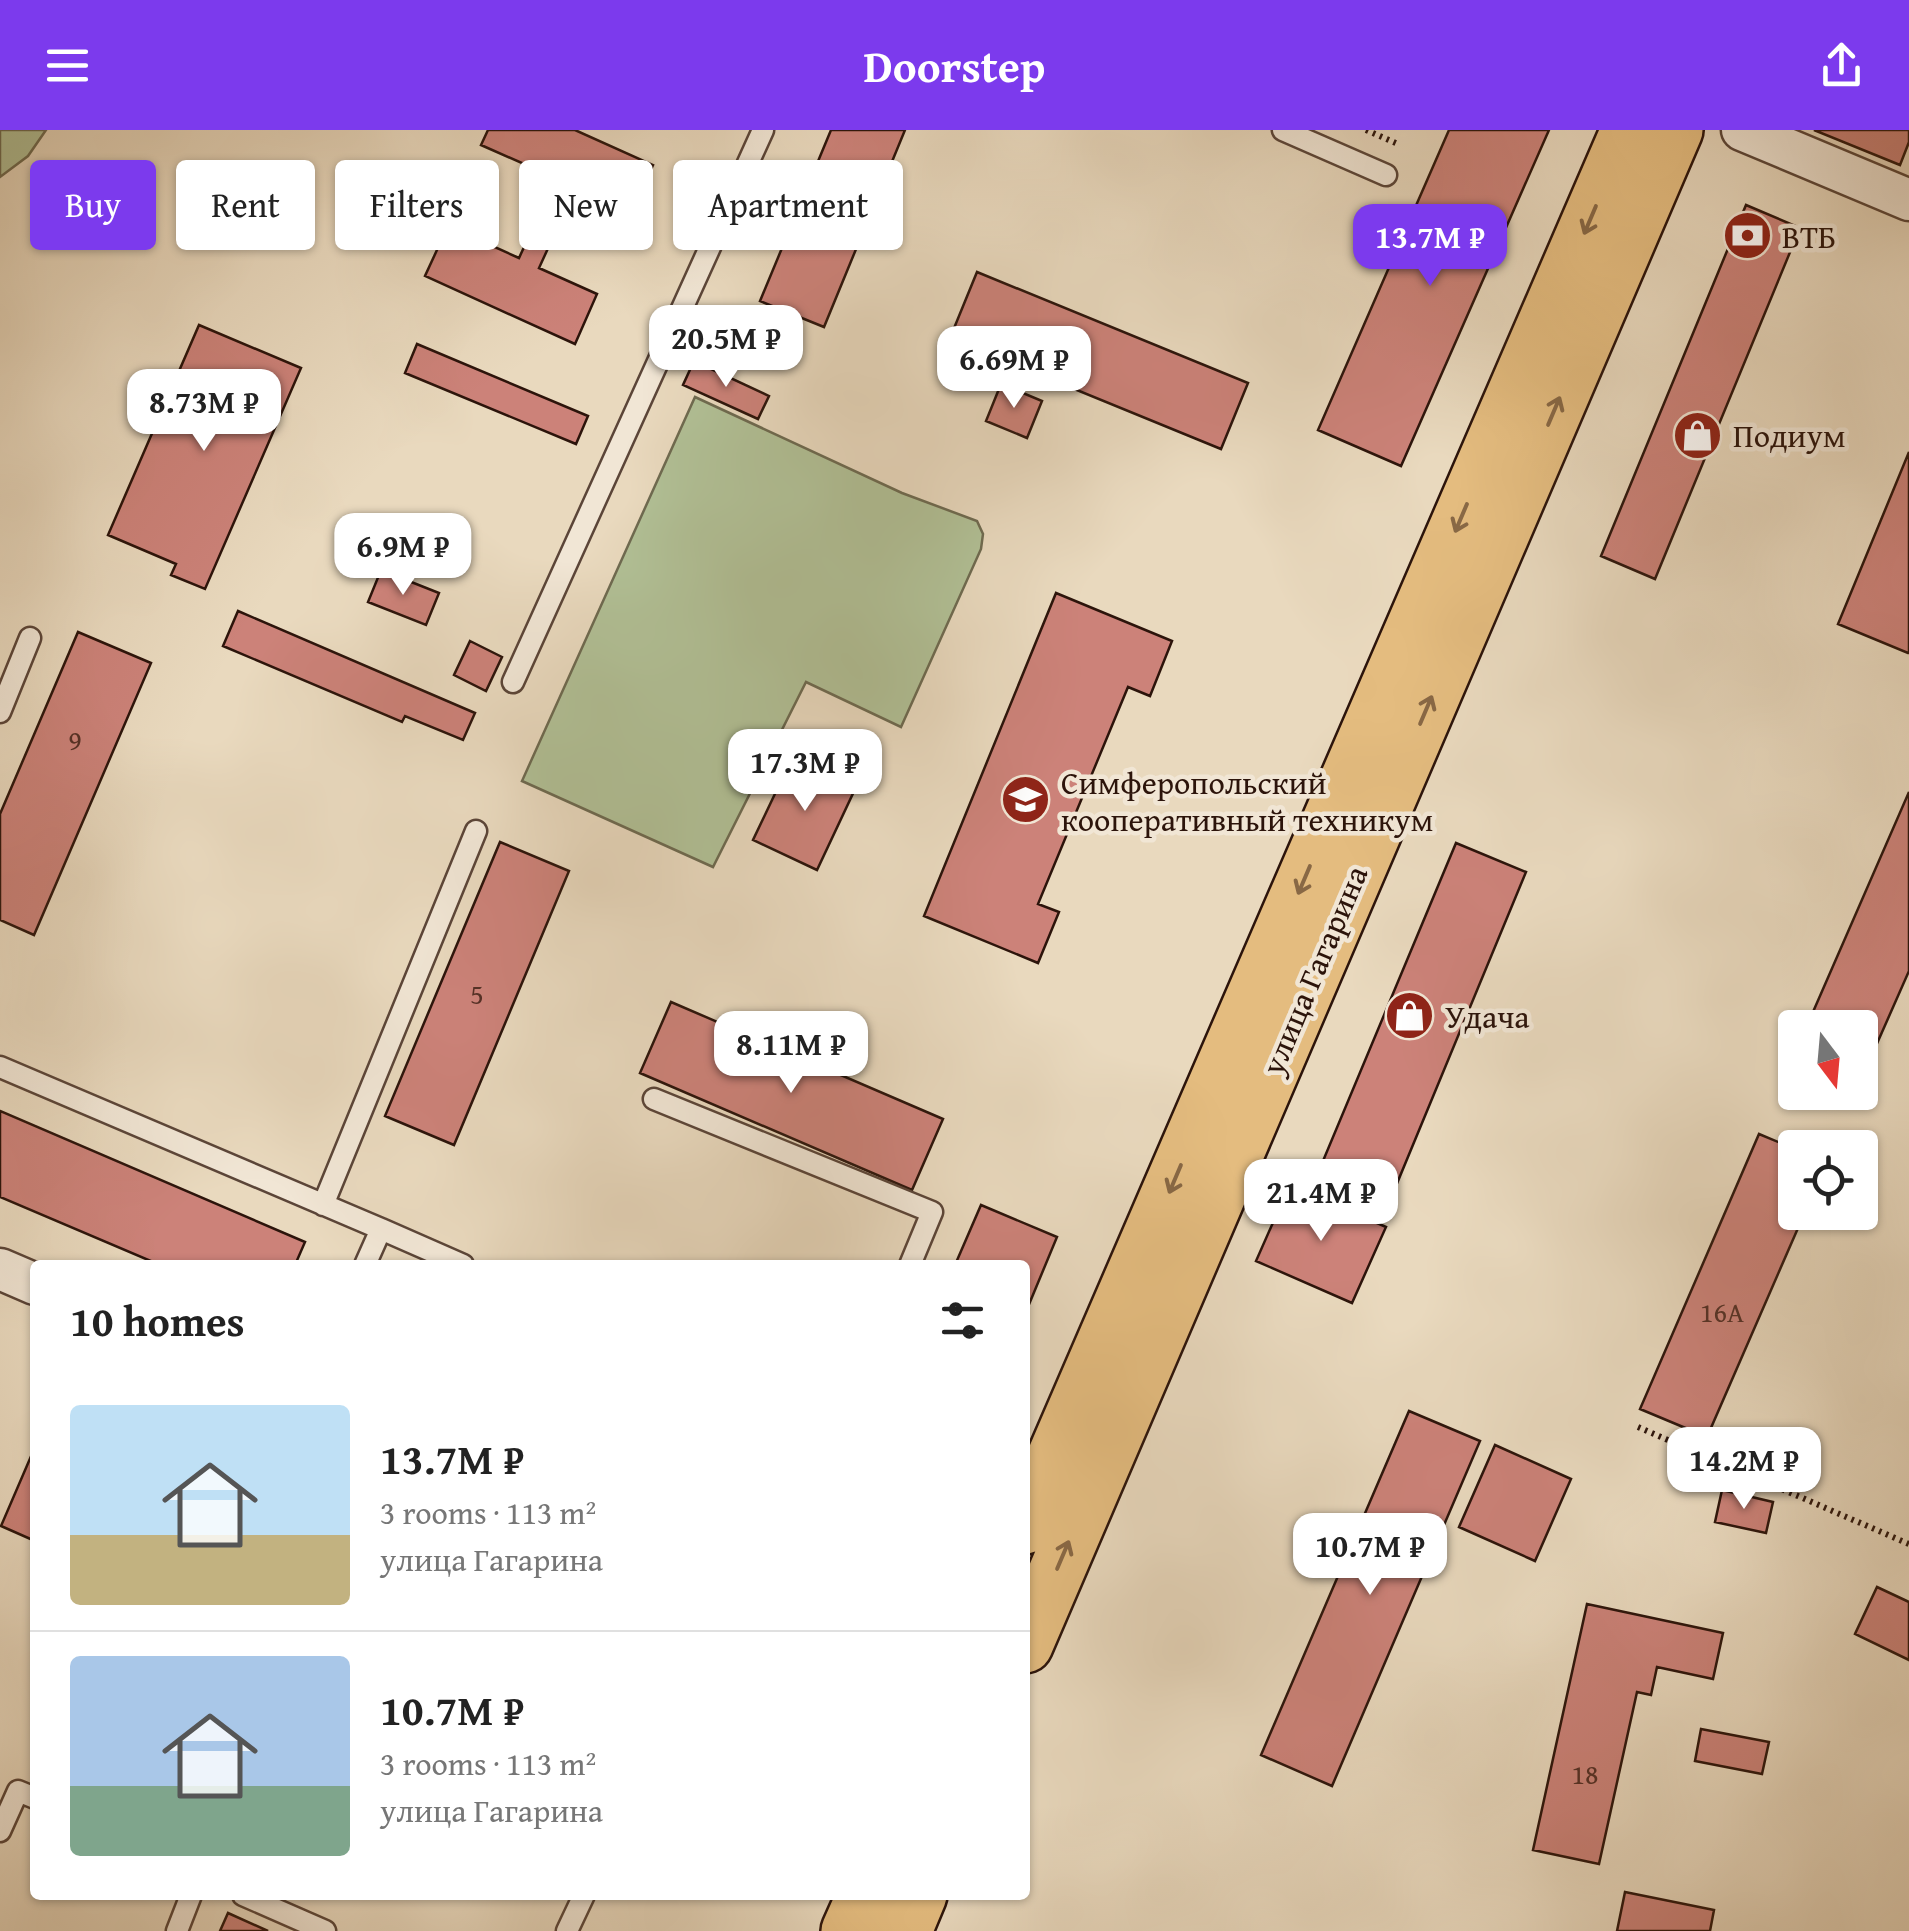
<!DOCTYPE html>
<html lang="en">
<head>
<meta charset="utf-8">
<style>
	body { margin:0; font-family:"Gentium Book Plus",serif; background:#f6f6f6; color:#222; height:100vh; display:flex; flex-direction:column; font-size:38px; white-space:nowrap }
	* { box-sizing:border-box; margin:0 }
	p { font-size:32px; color:#767676 }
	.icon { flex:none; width:55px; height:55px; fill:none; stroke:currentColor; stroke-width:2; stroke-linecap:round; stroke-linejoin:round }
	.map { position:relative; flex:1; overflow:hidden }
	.panel { position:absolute; left:30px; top:1130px; width:1000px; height:640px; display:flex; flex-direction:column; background:#fff; border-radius:10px; box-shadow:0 2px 8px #0004 }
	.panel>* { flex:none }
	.banner { position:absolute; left:30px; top:30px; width:1000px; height:90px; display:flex; gap:20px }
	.needle { width:65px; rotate:164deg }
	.fabs { position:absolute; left:1778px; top:880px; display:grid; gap:20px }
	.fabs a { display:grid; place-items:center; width:100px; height:100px; border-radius:10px; background:#fff; box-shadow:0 2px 8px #0004; font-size:50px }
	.price { position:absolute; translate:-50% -85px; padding:0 22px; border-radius:20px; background:#fff; color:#222; font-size:32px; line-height:65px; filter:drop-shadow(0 2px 5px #0008) }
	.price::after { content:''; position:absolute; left:50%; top:60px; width:30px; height:22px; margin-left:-15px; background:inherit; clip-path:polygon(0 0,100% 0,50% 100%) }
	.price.active { background:#7c3aed; color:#fff }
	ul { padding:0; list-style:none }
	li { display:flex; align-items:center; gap:30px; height:250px; padding:0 40px }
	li+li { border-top:2px solid #e0e0e0 }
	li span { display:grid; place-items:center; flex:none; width:280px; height:200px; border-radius:10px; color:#555 }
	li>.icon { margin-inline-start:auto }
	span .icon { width:120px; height:120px; fill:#fffc; stroke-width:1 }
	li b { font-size:42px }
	h2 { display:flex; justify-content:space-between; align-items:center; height:120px; padding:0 40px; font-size:42px }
	.chip { padding:0 35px; border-radius:10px; background:#fff; box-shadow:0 2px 8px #0004; font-size:35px; line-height:90px }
	.chip.active { background:#7c3aed; color:#fff }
	header { display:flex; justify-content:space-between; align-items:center; height:130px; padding:0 40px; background:#7c3aed; color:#fff; font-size:45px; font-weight:700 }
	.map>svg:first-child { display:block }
</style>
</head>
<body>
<header><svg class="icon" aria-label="menu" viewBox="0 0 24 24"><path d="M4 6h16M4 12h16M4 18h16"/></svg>Doorstep<svg class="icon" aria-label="share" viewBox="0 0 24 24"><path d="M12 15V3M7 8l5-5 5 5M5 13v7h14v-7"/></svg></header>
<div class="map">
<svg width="1909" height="1801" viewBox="0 0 1909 1801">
	<rect width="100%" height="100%" fill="#e9d9be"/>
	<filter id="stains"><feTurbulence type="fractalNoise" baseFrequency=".002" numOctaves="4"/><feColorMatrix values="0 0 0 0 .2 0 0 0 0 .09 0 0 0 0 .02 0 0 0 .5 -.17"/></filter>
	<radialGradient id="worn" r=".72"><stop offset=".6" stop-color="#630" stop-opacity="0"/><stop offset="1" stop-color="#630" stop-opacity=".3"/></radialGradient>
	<path fill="#b1c096" stroke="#6e6a50" stroke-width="2.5" d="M0,0H46L28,26L0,47Z
		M695,267L902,363L977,391L983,404L981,419L901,597L806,552L713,737L522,651Z"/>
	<path fill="#cc8279" stroke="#2c140b" stroke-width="2.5" d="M488,0H575L653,35L631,82L576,57L539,138L597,164L575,214L425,146L448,96L519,128L556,48L481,15Z
		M831,0H905L824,197L760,171Z
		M1449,0H1549L1401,336L1318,300Z
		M1814,0H1909V12L1900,35Z
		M1746,75L1800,98L1655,449L1601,426Z
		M977,142L1248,253L1221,319L950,208Z
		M199,195L301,238L205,459L171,445L176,434L108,405Z
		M417,214L588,286L576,314L405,243Z
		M694,231L769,266L758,289L683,255Z
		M1001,254L1042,271L1027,308L986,291Z
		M1909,322V522L1908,523L1838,494Z
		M381,440L439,463L426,495L368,472Z
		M1056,463L1172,511L1150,566L1128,557L1038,774L1059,782L1038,833L924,786Z
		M238,481L475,583L463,610L405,586L402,592L223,516Z
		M78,502L151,533L34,805L0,790V684Z
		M470,511L502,527L486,561L454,545Z
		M792,628L856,657L817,740L753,710Z
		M1909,662V841L1860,952V898H1806Z
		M500,712L569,741L454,1015L385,986Z
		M1456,713L1526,742L1381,1092L1310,1062Z
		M671,872L943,989L912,1060L640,943Z
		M0,981L305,1112L295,1135H160L0,1067Z
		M1759,1004L1795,1019V1082H1805L1707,1307L1640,1279Z
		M1290,1054L1386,1097L1352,1173L1256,1131Z
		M981,1075L1057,1107L1025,1184V1135H955Z
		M1409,1281L1480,1311L1332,1656L1261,1625Z
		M1495,1315L1571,1349L1535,1431L1459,1397Z
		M35,1317V1411L1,1396Z
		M1722,1360L1773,1372L1766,1403L1715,1392Z
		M1877,1457L1909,1472V1530L1855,1504Z
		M1587,1474L1723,1503L1713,1549L1657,1537L1651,1565L1637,1562L1599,1734L1533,1720Z
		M1701,1599L1769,1612L1762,1644L1695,1631Z
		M1625,1762L1714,1780L1710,1801H1617Z
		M228,1783L268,1801H220Z"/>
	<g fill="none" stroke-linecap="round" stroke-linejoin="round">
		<defs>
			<path id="service" d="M1283,0L1386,45
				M513,552L763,0
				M0,582L30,508
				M0,937L381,1099L365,1135
				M654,969L932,1082L910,1135
				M323,1075L476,701
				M381,1099L463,1135
				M0,1701L18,1661L35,1668
				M243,1765L325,1801
				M177,1801L191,1765
				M567,1801L584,1765"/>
			<path id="minor" d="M1742,0L1909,70
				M0,1139L35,1154"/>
			<path id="primary" d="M1025,1396L1629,0
				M1025,1515L1675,0
				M849,1801L865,1765
				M904,1801L919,1765"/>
		</defs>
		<use href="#service" stroke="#5b4538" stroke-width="25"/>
		<use href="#minor" stroke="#5b4538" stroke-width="45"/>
		<use href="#primary" stroke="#2c140b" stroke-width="60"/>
		<path stroke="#2c140b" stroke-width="6" stroke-dasharray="2.5 5" stroke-linecap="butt" d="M1366,0L1400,15
			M1638,1297L1909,1414"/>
		<use href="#service" stroke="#f1e6d5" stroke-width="20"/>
		<use href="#minor" stroke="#f1e6d5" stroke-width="40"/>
		<use href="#primary" stroke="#e4bc7f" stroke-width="55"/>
	</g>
	<defs><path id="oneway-shaft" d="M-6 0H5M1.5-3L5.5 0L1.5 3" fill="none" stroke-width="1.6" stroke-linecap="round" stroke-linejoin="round" transform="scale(2.5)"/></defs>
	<g stroke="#886845">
		<use href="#oneway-shaft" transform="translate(1590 90) rotate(113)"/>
		<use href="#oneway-shaft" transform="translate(1554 281) rotate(-67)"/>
		<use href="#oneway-shaft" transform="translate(1461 388) rotate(113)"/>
		<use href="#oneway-shaft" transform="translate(1426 580) rotate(-67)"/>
		<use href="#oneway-shaft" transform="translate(1304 750) rotate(113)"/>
		<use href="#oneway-shaft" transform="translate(1175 1049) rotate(113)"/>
		<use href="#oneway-shaft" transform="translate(1063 1425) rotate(-67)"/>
	</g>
	<defs>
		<symbol id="bank-disc" viewBox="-11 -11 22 22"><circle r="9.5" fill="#8f2418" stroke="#f1e6d5"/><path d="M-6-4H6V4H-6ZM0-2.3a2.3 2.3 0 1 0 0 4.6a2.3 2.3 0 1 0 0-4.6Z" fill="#fff"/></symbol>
		<symbol id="shop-disc" viewBox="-11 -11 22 22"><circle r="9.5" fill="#8f2418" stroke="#f1e6d5"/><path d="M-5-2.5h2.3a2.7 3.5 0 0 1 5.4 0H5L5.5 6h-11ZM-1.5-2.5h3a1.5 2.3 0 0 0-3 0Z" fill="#fff"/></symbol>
		<symbol id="university-disc" viewBox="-11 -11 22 22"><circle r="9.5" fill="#8f2418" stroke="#f1e6d5"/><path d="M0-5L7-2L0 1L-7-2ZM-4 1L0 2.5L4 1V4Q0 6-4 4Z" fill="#fff"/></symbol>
	</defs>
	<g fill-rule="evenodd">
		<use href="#bank-disc" x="1720" y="78" width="55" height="55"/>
		<use href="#shop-disc" x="1670" y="278" width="55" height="55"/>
		<use href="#university-disc" x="998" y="642" width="55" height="55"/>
		<use href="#shop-disc" x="1382" y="858" width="55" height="55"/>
	</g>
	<g text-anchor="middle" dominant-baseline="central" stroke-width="9" stroke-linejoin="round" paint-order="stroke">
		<g font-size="28" fill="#543026">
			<text x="75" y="609">9</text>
			<text x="477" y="863">5</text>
			<text x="1722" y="1181">16А</text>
			<text x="1585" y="1643">18</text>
		</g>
		<g font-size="32" fill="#2c140b" stroke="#f1e6d5" text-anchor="start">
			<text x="1782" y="106">ВТБ</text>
			<text x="1733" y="305">Подиум</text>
			<text x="1061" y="652">Симферопольский<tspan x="1061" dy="37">кооперативный техникум</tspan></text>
			<text x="1445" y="886">Удача</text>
		</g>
		<g font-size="32" fill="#2c140b" stroke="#f1e6d5">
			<text transform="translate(1314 840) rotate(-67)">улица Гагарина</text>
		</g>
	</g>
	<rect width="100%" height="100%" filter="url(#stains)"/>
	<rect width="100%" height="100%" fill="url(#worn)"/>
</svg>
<div class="fabs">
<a><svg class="needle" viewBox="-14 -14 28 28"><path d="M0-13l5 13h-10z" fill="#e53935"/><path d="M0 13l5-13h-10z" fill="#767676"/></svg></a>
<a><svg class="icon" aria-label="locate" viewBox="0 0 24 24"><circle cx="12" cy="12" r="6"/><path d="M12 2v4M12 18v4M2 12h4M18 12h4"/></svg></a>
</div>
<b class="price active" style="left:1430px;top:159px">13.7M ₽</b>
<b class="price" style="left:726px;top:260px">20.5M ₽</b>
<b class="price" style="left:1014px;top:281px">6.69M ₽</b>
<b class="price" style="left:204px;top:324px">8.73M ₽</b>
<b class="price" style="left:403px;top:468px">6.9M ₽</b>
<b class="price" style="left:805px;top:684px">17.3M ₽</b>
<b class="price" style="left:791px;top:966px">8.11M ₽</b>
<b class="price" style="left:1321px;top:1114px">21.4M ₽</b>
<b class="price" style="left:1744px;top:1382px">14.2M ₽</b>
<b class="price" style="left:1370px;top:1468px">10.7M ₽</b>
<div class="banner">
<a class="chip active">Buy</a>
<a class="chip">Rent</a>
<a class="chip">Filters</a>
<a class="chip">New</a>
<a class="chip">Apartment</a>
</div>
<section class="panel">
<h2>10 homes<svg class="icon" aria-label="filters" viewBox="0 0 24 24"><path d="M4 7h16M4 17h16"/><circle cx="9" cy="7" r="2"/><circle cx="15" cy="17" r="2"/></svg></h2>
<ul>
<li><span style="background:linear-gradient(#bfe0f5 65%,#c2b280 0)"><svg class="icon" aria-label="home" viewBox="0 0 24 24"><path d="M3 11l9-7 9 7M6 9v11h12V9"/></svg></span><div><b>13.7M ₽</b><p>3 rooms · 113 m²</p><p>улица Гагарина</p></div></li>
<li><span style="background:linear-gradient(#a9c7e8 65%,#7fa58c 0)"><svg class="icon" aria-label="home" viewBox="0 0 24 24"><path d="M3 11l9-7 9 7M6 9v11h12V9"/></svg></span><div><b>10.7M ₽</b><p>3 rooms · 113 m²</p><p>улица Гагарина</p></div></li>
</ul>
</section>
</div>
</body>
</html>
